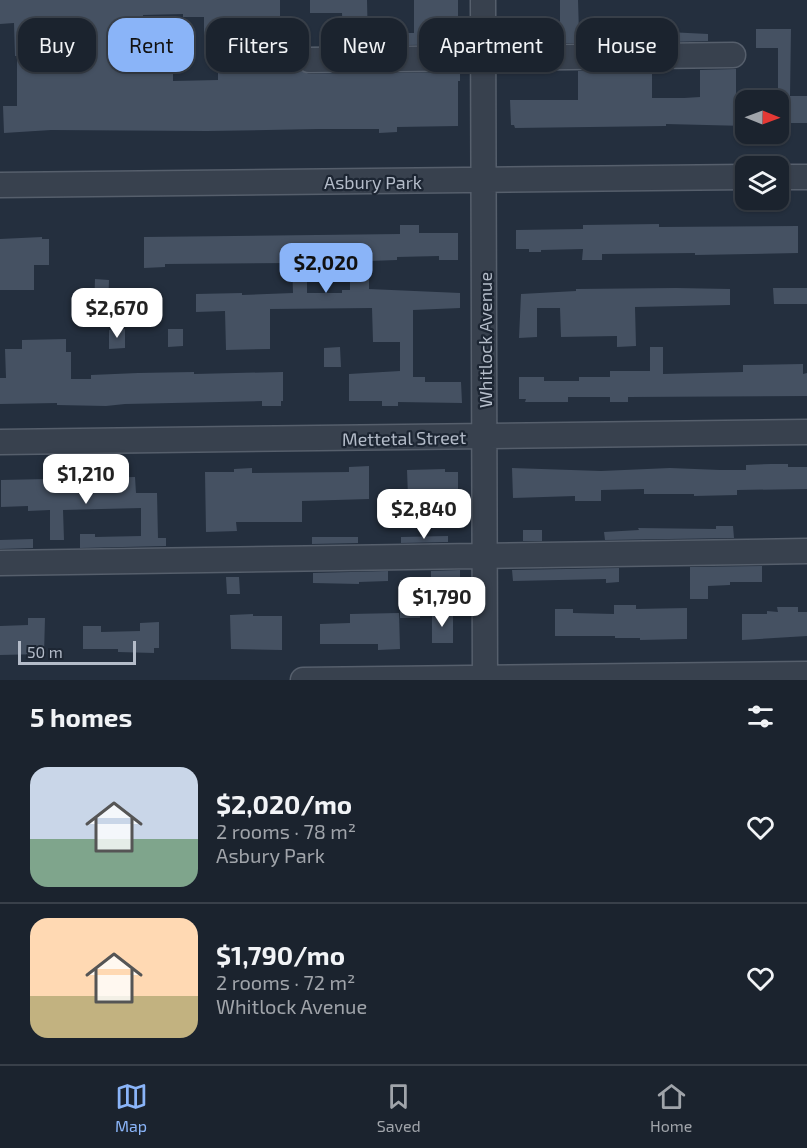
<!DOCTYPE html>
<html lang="en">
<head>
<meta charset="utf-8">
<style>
	body { margin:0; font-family:"Exo 2",sans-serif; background:#242b36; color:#f1f3f6; height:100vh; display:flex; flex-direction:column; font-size:22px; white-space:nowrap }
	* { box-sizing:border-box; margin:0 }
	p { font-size:20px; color:#a0a4aa }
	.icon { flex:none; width:33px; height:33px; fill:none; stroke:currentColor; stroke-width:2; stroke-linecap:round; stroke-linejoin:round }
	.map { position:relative; height:680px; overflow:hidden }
	.drawer { display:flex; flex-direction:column; background:#1b232e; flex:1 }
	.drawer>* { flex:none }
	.banner { position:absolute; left:18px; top:18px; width:771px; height:54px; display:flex; gap:12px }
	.needle { width:39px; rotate:91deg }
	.fabs { position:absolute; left:735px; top:90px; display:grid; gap:12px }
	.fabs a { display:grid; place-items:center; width:54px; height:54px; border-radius:12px; background:#1b232e; box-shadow:0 2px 4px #0004,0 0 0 2px #39404a; font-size:30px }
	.scale { position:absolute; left:18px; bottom:15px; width:118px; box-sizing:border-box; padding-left:6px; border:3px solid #b4bcc9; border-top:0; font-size:16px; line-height:21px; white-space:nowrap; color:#b4bcc9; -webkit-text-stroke:4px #1d2633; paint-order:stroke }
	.price { position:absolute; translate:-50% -51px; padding:0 14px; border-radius:12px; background:#fff; color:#222; font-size:20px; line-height:39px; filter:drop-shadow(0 2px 3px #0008) }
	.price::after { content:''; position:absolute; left:50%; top:36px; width:18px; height:14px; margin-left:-9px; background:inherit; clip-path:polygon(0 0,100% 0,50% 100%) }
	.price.current { background:#8ab4f8; color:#111 }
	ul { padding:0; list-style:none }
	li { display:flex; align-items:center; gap:18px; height:150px; padding:0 30px }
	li+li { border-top:2px solid #39404a }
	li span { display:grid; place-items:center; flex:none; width:168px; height:120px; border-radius:18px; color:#555 }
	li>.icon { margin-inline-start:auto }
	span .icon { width:72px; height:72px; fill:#fffc; stroke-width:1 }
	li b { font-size:26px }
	h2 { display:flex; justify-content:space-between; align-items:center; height:72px; padding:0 30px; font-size:26px }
	.chip { padding:0 21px; border-radius:18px; background:#1b232e; box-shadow:0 2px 4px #0004,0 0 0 2px #39404a; font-size:21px; line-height:54px }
	.chip.current { background:#8ab4f8; color:#111 }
	.dock { display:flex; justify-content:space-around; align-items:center; height:84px; border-top:2px solid #39404a; background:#1b232e; font-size:16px; color:#a0a4aa }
	.dock a { display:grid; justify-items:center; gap:3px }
	.dock .current { color:#8ab4f8 }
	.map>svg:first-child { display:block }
</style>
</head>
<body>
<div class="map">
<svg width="807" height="680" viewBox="0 0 807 680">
	<rect width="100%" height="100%" fill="#242f3e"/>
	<path fill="#455162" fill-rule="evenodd" d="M0,0H280V18L245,19L246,68H282L281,36H296L295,61L297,69L309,74L460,72V81H458V126L397,127V132L379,133V129H319L207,131L51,130L4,133L3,106H17V56H15L14,23L0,24ZM183,14V17H204V40L230,39L231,68L218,69V80L173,81V71H166L165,39H143V15Z
		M310,0H367L368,45H343L342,13H310Z
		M414,0H458V44L409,45L408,33H414Z
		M560,0H578L579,33H582L583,43H509L508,34L560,33Z
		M756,29H791L790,96H807V123H778V48H756Z
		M668,32L708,34V41L668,42Z
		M736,69V101H746V126L666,124V126L515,128L514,125H511L510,100H578V71L652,70V98H684L700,97V70Z
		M659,224V227L798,226V253L695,255V253L602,254V260H582L583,249L541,250V252H529V249H516V230L583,229V225Z
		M400,225H419V233H458V260H439V256L397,257V260L369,261V289L460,293V308L413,310V377H425V382H461L462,403L398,402V406H382V401H349V374L400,371V342H373L372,308L270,309V349L226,350L225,311L196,312V294L242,293V295L293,293L292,263L165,264V267L144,268V237L400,234ZM307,263H350V290H342V293H307Z
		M42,237V239H49V265H34V290H0V239Z
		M95,279L109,280L108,309H94Z
		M676,288L730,289V305L635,307L636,346L617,347V336L561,337L560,308H537V337L519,338L521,294L576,291V289Z
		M773,288H807V304H774Z
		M139,294H154V311H139Z
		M125,329V348L109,349V330Z
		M168,329H183V346L168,347Z
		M66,339V352H71V379H91V375L138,373L194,372V374L283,372V401H281V406H262V401L125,404L106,406L57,405V403L0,404V378H6L5,349H22V340Z
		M340,347L341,367H324V348Z
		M650,347H663V374L743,372V365L803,364V374L807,373V396L628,397V402H610V397H568V402H525L526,399H519V377H544V381H579V377H610V371H650Z
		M771,464H788V467H807V489L737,490V495L694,496V494H644V489L601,490V501H575V496L513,498L512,468L601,471L670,468L720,470H746V465Z
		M369,466V499L302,501V522H236L237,531L206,532L205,472H234V469L252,468V473L349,472V467Z
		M445,469V472H458V496L408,497L407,470Z
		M135,477L136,493H157L158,538H166V546L80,548V534H95V537L141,536V508L63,510L64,540H50V510L28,511V506L1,507V480Z
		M716,526H733L734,538L605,540L604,532L639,530L638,528L716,529Z
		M523,530H542V541H523Z
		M448,536V542L401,543V537Z
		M312,537H358V543L312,544Z
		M33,539V548L0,549V540Z
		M762,566V582H730V585L708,586V599H690V567Z
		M619,568V582L606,583V579L513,581L512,570Z
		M460,570V584H431V571Z
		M388,571V581L359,582V584L313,583V573Z
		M226,577H239L240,594H227Z
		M400,580H420V618H400Z
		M614,605H636V609L687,608V639L640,640V638H615V636H555V609H573V613L614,614Z
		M777,607H798V612H807V636L742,640V614H767V611L778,612Z
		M432,612H453V643H432Z
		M399,613L400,649L378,650V644H320V624L350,623V614Z
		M253,614V616H282V650L231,649L230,615Z
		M28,618H45L44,654L0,655V626L28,625Z
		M159,622V648H154V653L118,652V649H83V626H101V632L140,631V623Z"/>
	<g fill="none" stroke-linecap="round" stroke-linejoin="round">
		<defs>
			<path id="minor" d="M483,0L485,680
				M309,60L733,55
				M778,177H807
				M0,185L746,177
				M0,442L807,432
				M0,563L807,551
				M303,680L807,674"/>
		</defs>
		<use href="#minor" stroke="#565f6c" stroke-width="27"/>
		<use href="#minor" stroke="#38414e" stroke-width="24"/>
	</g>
	<g text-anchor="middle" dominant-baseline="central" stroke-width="4.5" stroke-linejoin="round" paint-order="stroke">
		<g font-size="18" fill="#b4bcc9" stroke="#1d2633">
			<text x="373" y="182">Asbury Park</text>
			<text transform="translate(485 340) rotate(-90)">Whitlock Avenue</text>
			<text transform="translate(404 438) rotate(-1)">Mettetal Street</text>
		</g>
	</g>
</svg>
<div class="fabs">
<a><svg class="needle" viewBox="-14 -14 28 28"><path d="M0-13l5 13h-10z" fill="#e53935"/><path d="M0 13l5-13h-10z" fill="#a0a4aa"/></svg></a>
<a><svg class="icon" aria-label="layers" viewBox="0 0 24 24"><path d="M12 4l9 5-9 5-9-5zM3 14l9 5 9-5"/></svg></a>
</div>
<div class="scale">50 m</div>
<b class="price current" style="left:326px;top:294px">$2,020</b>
<b class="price" style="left:117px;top:339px">$2,670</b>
<b class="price" style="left:86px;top:505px">$1,210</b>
<b class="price" style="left:424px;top:540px">$2,840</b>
<b class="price" style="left:442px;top:628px">$1,790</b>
<div class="banner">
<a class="chip">Buy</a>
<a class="chip current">Rent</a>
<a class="chip">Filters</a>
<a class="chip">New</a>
<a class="chip">Apartment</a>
<a class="chip">House</a>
</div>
</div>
<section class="drawer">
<h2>5 homes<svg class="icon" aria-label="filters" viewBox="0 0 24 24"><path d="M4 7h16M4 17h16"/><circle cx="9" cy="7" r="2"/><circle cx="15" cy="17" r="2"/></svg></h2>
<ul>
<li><span style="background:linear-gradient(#c9d6e8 60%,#7fa58c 0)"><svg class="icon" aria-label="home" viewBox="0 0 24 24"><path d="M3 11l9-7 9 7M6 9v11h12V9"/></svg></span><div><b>$2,020/mo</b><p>2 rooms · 78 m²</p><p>Asbury Park</p></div><svg class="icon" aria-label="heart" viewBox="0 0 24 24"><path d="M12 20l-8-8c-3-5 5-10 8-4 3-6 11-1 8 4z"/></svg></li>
<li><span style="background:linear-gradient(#ffd9b3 65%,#c2b280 0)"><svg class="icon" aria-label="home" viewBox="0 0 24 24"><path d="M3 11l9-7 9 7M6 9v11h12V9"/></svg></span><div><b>$1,790/mo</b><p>2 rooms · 72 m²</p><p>Whitlock Avenue</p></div><svg class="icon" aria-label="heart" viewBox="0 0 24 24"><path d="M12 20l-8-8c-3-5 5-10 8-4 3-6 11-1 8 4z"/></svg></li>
</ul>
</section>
<nav class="dock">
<a class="current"><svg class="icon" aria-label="map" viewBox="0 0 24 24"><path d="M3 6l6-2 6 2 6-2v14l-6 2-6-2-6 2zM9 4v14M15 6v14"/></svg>Map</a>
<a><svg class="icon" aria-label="saved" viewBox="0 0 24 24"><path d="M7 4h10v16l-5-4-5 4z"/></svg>Saved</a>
<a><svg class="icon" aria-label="home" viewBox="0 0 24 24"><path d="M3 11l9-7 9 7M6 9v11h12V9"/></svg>Home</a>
</nav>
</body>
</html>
